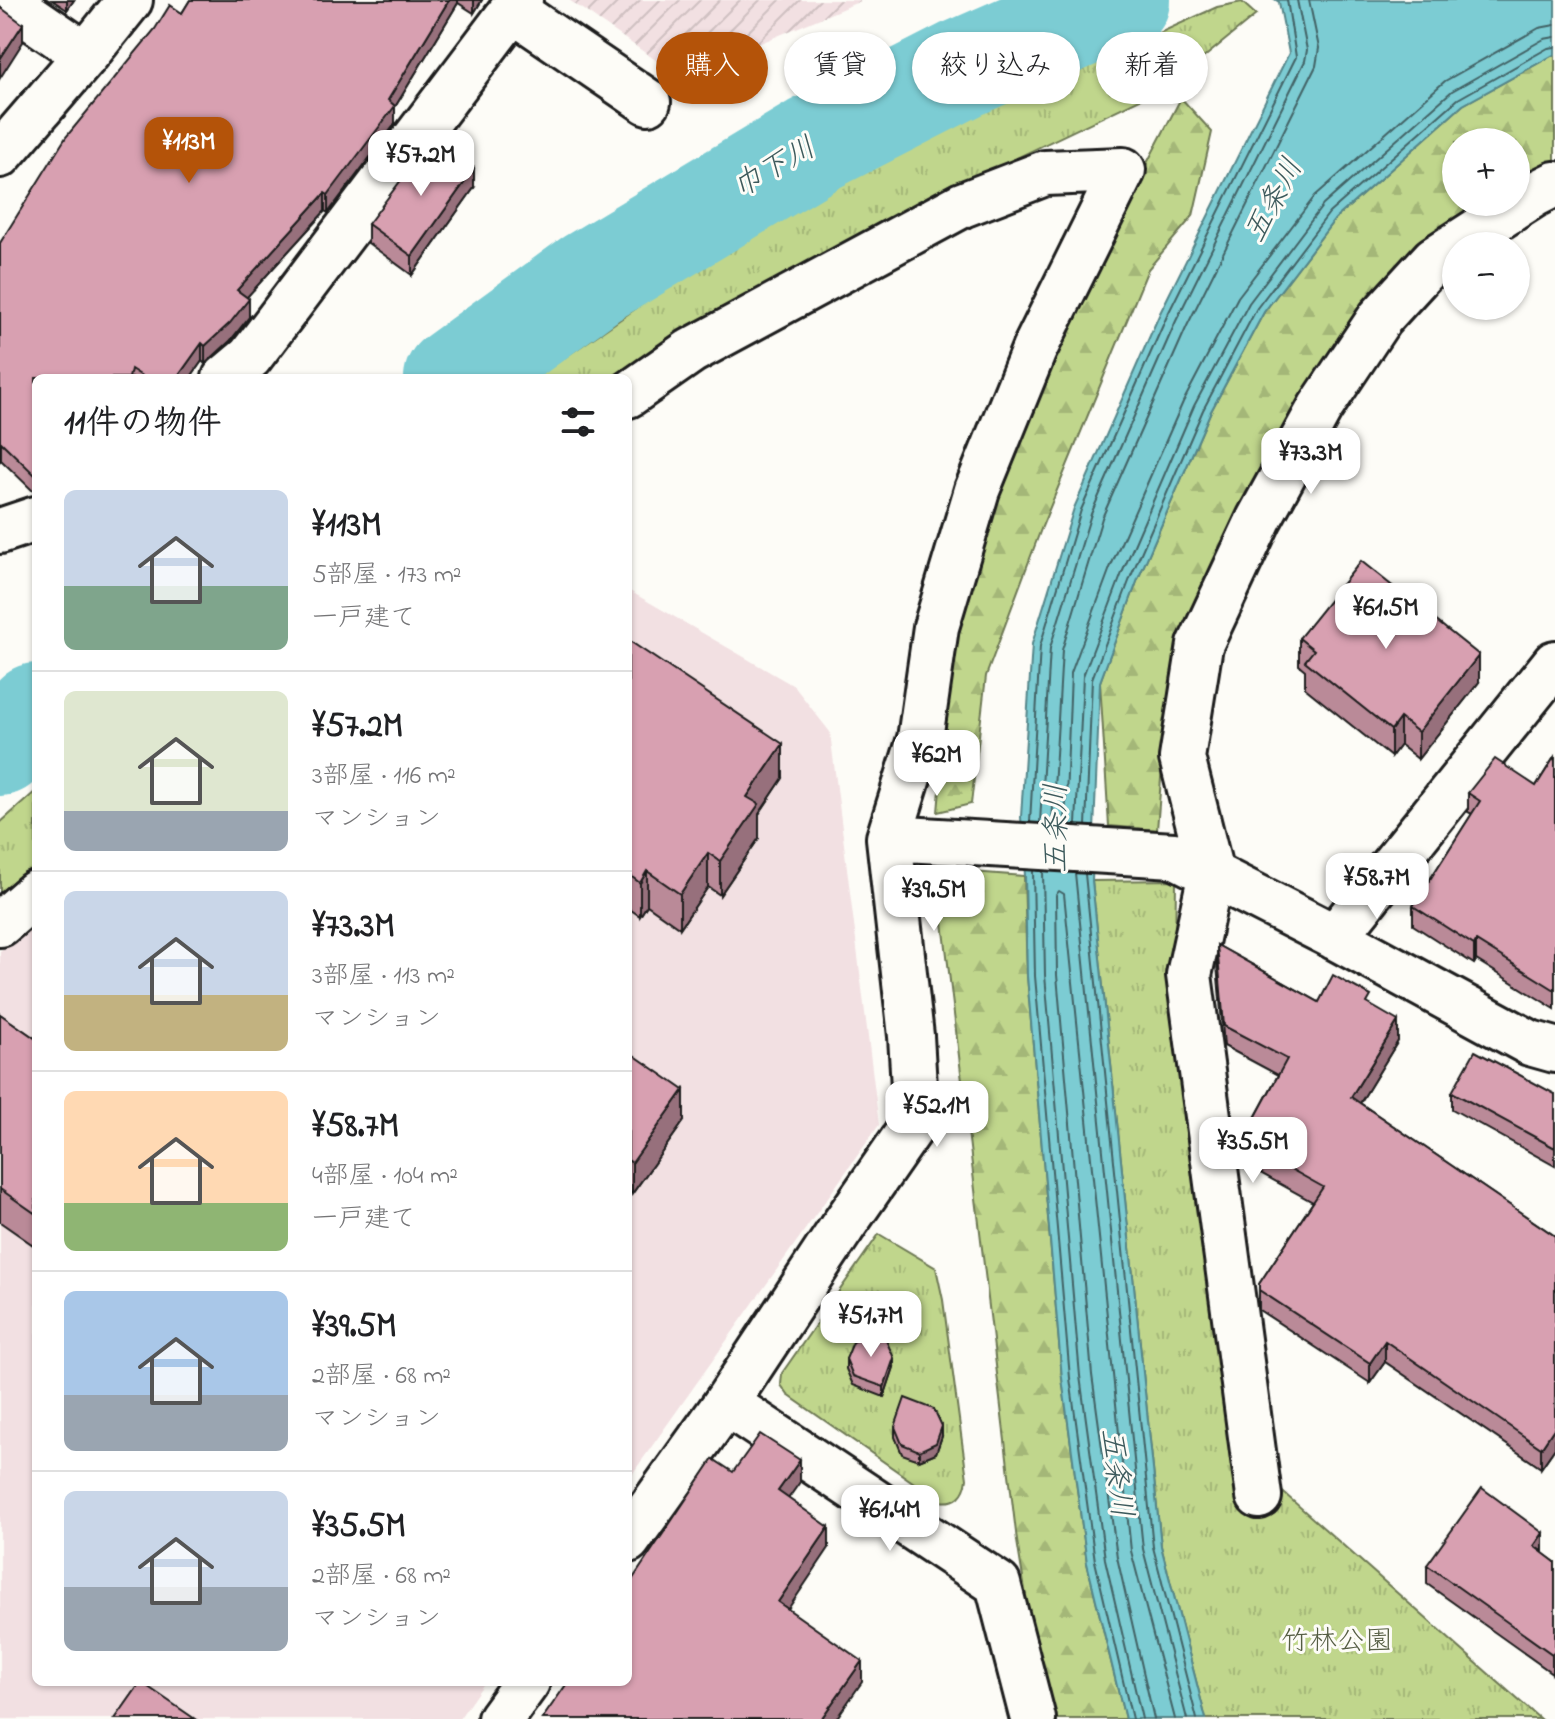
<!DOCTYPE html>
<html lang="ja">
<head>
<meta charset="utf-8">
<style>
	body { margin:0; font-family:"Indie Flower","Klee One",sans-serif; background:#f2f2f2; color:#202124; height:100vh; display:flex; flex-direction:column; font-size:30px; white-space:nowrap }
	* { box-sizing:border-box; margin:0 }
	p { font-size:26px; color:#757577 }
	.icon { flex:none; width:44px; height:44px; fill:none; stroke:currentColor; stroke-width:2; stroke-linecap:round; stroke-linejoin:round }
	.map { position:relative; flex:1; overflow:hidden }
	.details { position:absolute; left:32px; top:374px; width:600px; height:1312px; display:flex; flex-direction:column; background:#fff; border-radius:12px; box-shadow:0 2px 6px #0004 }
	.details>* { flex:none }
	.guide { position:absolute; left:656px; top:32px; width:760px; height:72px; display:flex; gap:16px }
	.fabs { position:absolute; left:1442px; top:128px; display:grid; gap:16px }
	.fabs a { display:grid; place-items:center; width:88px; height:88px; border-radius:50%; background:#fff; box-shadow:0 2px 6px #0004; font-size:40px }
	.price { position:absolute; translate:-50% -68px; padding:0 18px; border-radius:16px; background:#fff; color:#222; font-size:26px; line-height:52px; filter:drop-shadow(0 2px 4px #0008) }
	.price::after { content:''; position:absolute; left:50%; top:48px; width:24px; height:18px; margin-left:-12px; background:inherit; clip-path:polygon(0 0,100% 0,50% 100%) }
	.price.on { background:#b45309; color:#fff }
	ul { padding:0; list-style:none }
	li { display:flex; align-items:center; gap:24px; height:200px; padding:0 32px }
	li+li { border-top:2px solid #e0e0e0 }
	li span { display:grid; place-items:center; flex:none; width:224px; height:160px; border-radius:12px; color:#555 }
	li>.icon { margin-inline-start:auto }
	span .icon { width:96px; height:96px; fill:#fffc; stroke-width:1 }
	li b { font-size:34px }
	h2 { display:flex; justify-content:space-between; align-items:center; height:96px; padding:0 32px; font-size:34px }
	.pill { padding:0 28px; border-radius:36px; background:#fff; box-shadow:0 2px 6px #0004; font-size:28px; line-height:72px }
	.pill.on { background:#b45309; color:#fff }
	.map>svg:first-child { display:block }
</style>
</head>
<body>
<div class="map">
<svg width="1555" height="1719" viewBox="0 0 1555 1719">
	<defs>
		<pattern id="industrial-furrows" width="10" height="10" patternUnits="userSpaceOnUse" patternTransform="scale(2)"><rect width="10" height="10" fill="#f2e0e2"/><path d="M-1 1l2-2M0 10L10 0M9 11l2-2" fill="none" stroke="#cfc0c1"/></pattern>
		<pattern id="grass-tufts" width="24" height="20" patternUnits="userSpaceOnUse" patternTransform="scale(2)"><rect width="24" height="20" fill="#c0d68c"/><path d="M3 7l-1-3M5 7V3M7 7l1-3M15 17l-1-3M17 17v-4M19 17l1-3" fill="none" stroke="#a4b778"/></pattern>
		<pattern id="forest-firs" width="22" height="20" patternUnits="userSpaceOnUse" patternTransform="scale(2)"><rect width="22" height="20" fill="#c0d68c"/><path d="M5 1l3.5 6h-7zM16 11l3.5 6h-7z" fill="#a4b778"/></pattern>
	</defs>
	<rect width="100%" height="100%" fill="#fdfcf7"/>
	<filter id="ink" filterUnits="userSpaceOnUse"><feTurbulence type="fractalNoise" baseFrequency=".0125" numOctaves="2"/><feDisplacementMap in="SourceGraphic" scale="16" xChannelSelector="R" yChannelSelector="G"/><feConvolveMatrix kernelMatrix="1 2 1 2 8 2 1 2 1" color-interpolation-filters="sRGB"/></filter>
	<g filter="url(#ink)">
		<path fill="#f2e0e2" d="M628,590L794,686L830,732L879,1125L628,1480Z
			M36,919V1682H485L459,1719H0V951Z"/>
		<path fill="url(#industrial-furrows)" d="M569,0H863L680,77Z"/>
		<path fill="url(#grass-tufts)" stroke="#6e7954" stroke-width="2" d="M1242,2L1256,15L1191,68L1155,92L964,183L628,378H535L705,261L920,141L1217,7Z
			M36,791V871L0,903V823Z
			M1176,880L1175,958L1198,1195L1236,1498L1276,1486L1540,1719H1206L1161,1546L1092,881Z
			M879,1234L936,1268L943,1300L967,1479C965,1495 956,1504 940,1501L788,1395L781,1385L782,1373Z"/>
		<path fill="url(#forest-firs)" stroke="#6e7954" stroke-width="2" d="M1555,54V167L1516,188V142H1456V202H1490L1463,216L1192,621L1167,701L1157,830L1109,826L1100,682L1138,579L1210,413L1264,312L1335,219L1463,105Z
			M1181,98L1212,132L1193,216L1148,269L1041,529L986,676L971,804L938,812L952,654L982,526L1099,255Z
			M945,870L1024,876L1027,976L1062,1378L1087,1563L1125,1719H1052L1031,1627L1017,1541L940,897Z"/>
		<path fill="#7bccd3" stroke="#55868a" stroke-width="2" d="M1276,0H1555V54L1463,105L1335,219L1264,312L1210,413L1138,579L1100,682L1092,881L1161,1546L1206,1719H1125L1087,1563L1062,1378L1027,976L1025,876L1021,817L1032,644L1074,508L1160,313L1289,53L1279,2Z"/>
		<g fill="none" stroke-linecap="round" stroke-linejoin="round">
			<path stroke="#426265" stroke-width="2" d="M1030,822L1040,646L1081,510L1167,316L1296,57L1287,0
				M1040,823L1050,648L1091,514L1176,321L1305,61L1307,50L1297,0
				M1052,824L1062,650L1102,518L1187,326L1316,66L1319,48L1309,0
				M1065,824L1071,673L1110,568L1183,402L1238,297L1315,196L1445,81L1539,28L1555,25
				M1076,825L1083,676L1122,573L1194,406L1249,303L1323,205L1452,91L1544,39L1555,37
				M1086,826L1092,679L1131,576L1203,410L1257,308L1329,213L1458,99L1548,48L1555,47
				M1033,871L1035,976L1070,1378L1095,1561L1132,1719
				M1043,871L1045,975L1080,1376L1105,1559L1142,1719
				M1075,873L1143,1549L1187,1719
				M1085,874L1153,1547L1197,1719
				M1154,1719L1117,1557L1092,1375L1057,975L1056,895L1059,891L1064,894L1131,1551L1175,1719"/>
			<path stroke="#7bccd3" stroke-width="100" d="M454,378L590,279L813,145L962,69L1120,0
				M0,746L36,713"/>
			<defs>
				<path id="street" d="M6,0L86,55L130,0
					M513,10L648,102
					M0,155L86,55
					M225,378L250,357L520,0
					M628,395L691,351L962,205L1045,173L1123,170L1034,350L977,490L936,627L920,739L889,838L911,1036L916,1121L841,1229
					M0,531L36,519
					M889,838L1174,855L1335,937L1530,1043L1555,1050
					M0,924L36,893
					M1335,937L1555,663
					M726,1403L998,1584L1033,1719
					M1259,1496L1189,975L1211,873L1182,758L1200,645L1259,519L1320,408L1380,318L1434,259L1535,194L1555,184"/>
				<path id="secondary" d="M628,1540L726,1403L841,1229
					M500,1719L527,1682"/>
			</defs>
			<use href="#street" stroke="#1c1c1c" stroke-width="50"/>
			<use href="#secondary" stroke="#1c1c1c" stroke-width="50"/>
			<use href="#street" stroke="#fdfcf7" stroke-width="44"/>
			<use href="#secondary" stroke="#fdfcf7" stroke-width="44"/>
		</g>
		<path fill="#ba8a98" stroke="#1c1c1c" stroke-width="2" d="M52,0H74L67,10Z
			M190,0H482L474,13L458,3L395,107V124L328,213L325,211L246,298L249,317L230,341L205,364L202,361L190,378H36V494L1,460L0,243L182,13Z
			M474,188L412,275L368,243V224Z
			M1299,638L1479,682L1418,759L1400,745L1391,757L1305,688V670L1299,665Z
			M628,640L783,778L759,814V838L720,895L708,887L680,928L647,905L640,916L628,908Z
			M1555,756V1009L1476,960L1474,964L1413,925V906L1472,814L1468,812V793L1536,786Z
			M1217,945L1319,1002L1371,1006L1398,1041L1360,1103L1555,1236V1448L1541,1468L1385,1362L1370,1383L1259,1310V1284L1313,1202L1242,1163V1142L1278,1075L1224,1046L1217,965Z
			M0,1014L36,1039V1247L0,1222Z
			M628,1051L684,1121L632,1194L628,1191Z
			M1452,1092L1555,1094V1166L1452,1109Z
			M846,1359L894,1367L884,1397L853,1385L846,1369Z
			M895,1427L942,1436L936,1453L919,1460L902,1454L895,1437Z
			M1542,1553L1555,1562V1668L1552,1673L1427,1584V1565Z"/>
		<path fill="#97707c" stroke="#1c1c1c" stroke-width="2" d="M67,0H74L67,10Z
			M449,0H458V3L395,107V124L328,213V195L388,100Z
			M474,0H482L474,13Z
			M23,24V42L0,78V59Z
			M474,169V188L412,275V256Z
			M325,193V211L237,308V290Z
			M249,299V317L230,341L205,364V346Z
			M202,343V361L190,378H177Z
			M1,442V460L0,461V443Z
			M1479,655V682L1418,759V732Z
			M1400,718V745L1391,757V730Z
			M783,744V778L759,814V838L720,895V861L747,797Z
			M708,853V887L680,928V894Z
			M647,871V905L640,916V883Z
			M1476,941V960L1474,964V945Z
			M1398,1021V1041L1351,1118V1097Z
			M684,1090V1121L632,1194V1163Z
			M1385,1341V1362L1370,1383V1363Z
			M894,1358V1367L884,1397V1387Z
			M942,1426V1436L936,1453L919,1460V1451Z
			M1555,1427V1448L1541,1468V1448Z
			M800,1460V1482L778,1513V1491Z
			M829,1527V1548L778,1624V1602Z
			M1543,1533V1552L1534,1546Z
			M1555,1650V1668L1552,1673V1654Z
			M862,1661V1682L836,1719H821Z"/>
		<path fill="#d8a0b1" stroke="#1c1c1c" stroke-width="2" d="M190,0H449L388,100L395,106L328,195L325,193L237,290L249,299L230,323L205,346L202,343L177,378H145L131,369L129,378H36V476L1,442L0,443V243L66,137L155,29L170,5L182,13Z
			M0,7L23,24L0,59Z
			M429,143L474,169L412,256L368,224Z
			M1361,561L1479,655L1418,732L1400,718L1391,730L1305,661L1314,650L1299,638Z
			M628,640L783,744L747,797L759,804L720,861L708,853L680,894L647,871L640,883L628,874Z
			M1555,756V990L1476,941L1474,945L1413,906L1480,801L1468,793L1495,759L1536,786Z
			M1217,945L1319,1002L1333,975L1371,996L1367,1003L1398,1021L1351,1097L1555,1236V1427L1541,1448L1385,1341L1370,1363L1259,1290V1284L1323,1187L1242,1142L1287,1059L1224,1026Z
			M0,1014L36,1039V1214L0,1189Z
			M628,1051L684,1090L632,1163L628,1160Z
			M1475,1051L1555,1094V1148L1452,1092Z
			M881,1329L894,1358L884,1387L853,1376L846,1359L853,1342Z
			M905,1398L934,1409L942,1426L936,1443L919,1451L902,1444L895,1427Z
			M760,1434L800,1460L778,1491L829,1527L778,1602L862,1661L821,1719H542L568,1682H628V1586L713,1459L733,1472Z
			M1482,1488L1543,1533L1534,1546L1555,1562V1650L1552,1654L1427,1565Z
			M141,1682L195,1719H115Z"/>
	</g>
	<g text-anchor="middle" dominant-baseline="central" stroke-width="6" stroke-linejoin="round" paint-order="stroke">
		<g font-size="28" fill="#555d43" stroke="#fdfcf7">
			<text x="1337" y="1642">竹林公園</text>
		</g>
		<g font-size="30" font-style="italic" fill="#3d5a5c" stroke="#fdfcf7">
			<text transform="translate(775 169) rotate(-30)">巾下川</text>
			<text transform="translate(1275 201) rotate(-62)">五条川</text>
			<text transform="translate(1058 828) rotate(-90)">五条川</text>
			<text transform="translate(1115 1473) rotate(83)">五条川</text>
		</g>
	</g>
</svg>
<div class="fabs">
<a>+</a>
<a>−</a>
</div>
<b class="price on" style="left:189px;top:185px">¥113M</b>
<b class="price" style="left:421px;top:198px">¥57.2M</b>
<b class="price" style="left:1311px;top:496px">¥73.3M</b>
<b class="price" style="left:1386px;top:651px">¥61.5M</b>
<b class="price" style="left:937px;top:798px">¥62M</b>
<b class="price" style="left:1377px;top:921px">¥58.7M</b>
<b class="price" style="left:934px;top:933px">¥39.5M</b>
<b class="price" style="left:937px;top:1149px">¥52.1M</b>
<b class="price" style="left:1253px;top:1185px">¥35.5M</b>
<b class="price" style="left:871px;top:1359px">¥51.7M</b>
<b class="price" style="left:890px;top:1553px">¥61.4M</b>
<div class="guide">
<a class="pill on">購入</a>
<a class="pill">賃貸</a>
<a class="pill">絞り込み</a>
<a class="pill">新着</a>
</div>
<section class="details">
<h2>11件の物件<svg class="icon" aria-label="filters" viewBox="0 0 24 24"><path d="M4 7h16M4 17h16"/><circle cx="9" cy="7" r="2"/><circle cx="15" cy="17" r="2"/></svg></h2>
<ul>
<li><span style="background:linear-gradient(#c9d6e8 60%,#7fa58c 0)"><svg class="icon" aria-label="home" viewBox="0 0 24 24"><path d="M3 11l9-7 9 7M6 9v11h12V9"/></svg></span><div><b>¥113M</b><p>5部屋 · 173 m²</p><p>一戸建て</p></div></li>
<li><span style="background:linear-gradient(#dfe7d0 75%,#9aa5b1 0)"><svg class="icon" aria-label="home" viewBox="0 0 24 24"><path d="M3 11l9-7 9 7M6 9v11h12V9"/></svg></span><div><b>¥57.2M</b><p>3部屋 · 116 m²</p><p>マンション</p></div></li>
<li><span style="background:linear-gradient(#c9d6e8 65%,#c2b280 0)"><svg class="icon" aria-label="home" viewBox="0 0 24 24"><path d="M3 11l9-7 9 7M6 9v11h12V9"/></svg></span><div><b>¥73.3M</b><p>3部屋 · 113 m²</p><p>マンション</p></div></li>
<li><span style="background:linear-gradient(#ffd9b3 70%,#8fb573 0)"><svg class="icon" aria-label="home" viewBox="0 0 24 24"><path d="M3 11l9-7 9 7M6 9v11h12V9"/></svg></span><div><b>¥58.7M</b><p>4部屋 · 104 m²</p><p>一戸建て</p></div></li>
<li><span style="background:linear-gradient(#a9c7e8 65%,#9aa5b1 0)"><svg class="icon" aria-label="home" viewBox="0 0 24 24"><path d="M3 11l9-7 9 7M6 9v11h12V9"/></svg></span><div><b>¥39.5M</b><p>2部屋 · 68 m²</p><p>マンション</p></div></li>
<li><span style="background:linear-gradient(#c9d6e8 60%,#9aa5b1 0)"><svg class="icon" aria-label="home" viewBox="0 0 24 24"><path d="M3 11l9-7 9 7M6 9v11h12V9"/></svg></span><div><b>¥35.5M</b><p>2部屋 · 68 m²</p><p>マンション</p></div></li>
</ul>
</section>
</div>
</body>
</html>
